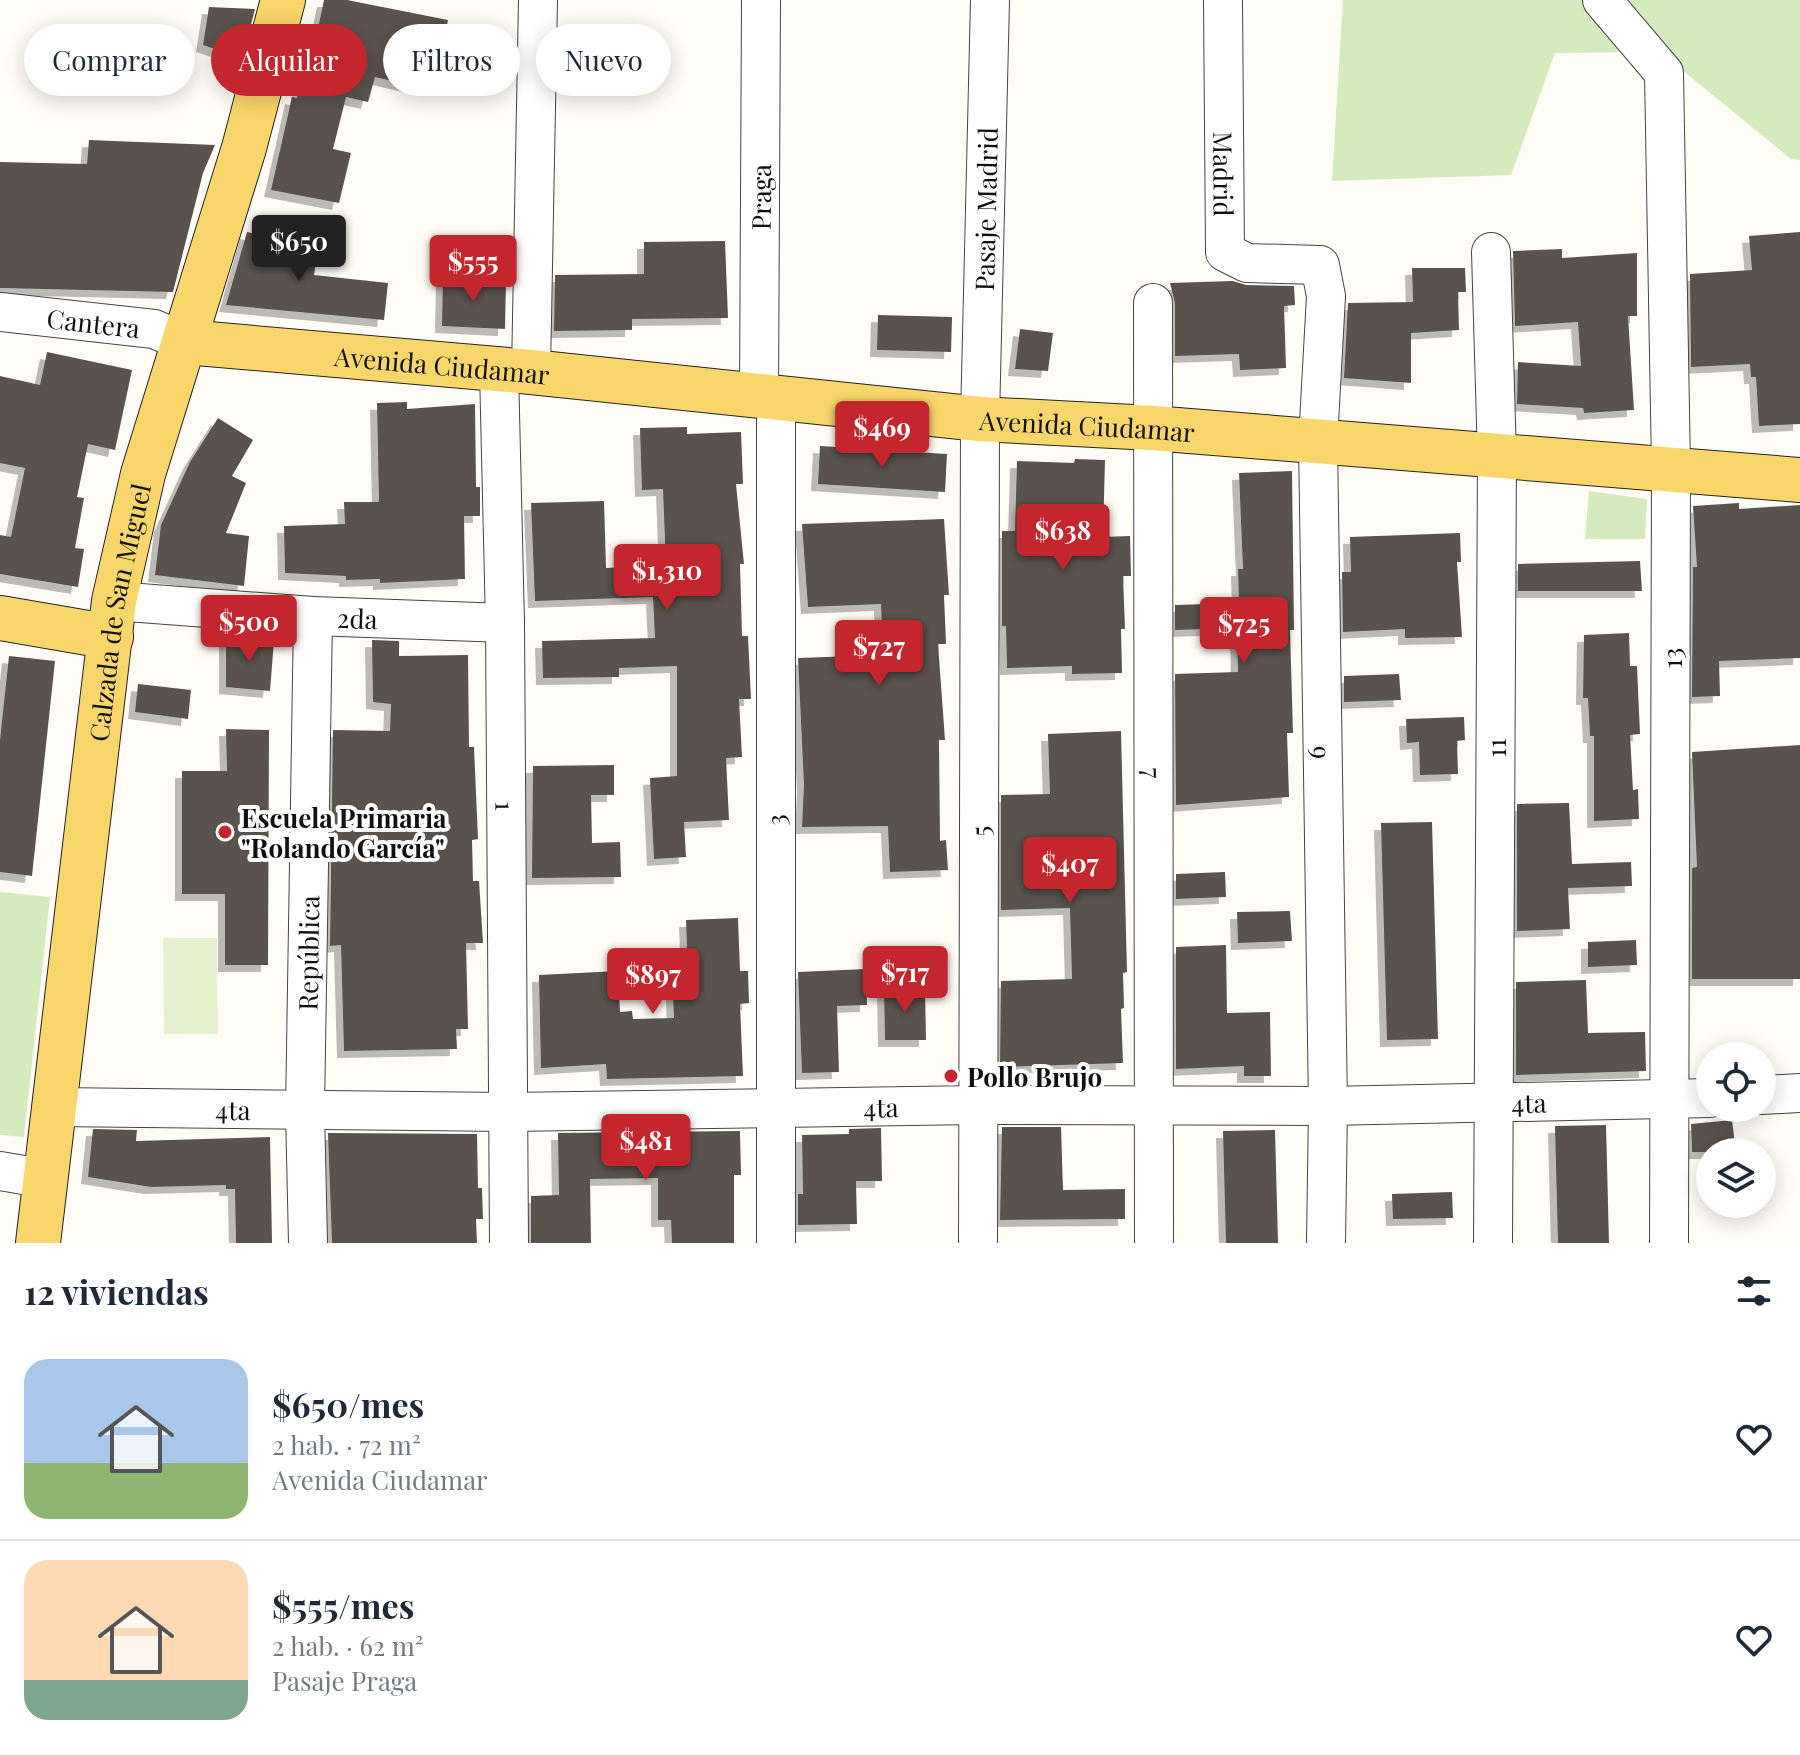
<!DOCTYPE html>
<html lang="es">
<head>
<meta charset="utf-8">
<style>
	body { margin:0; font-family:"Playfair Display",serif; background:#f2f2f3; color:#1f2937; height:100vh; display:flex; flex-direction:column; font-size:30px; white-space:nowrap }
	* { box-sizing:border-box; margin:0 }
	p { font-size:26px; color:#747a83 }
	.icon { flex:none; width:44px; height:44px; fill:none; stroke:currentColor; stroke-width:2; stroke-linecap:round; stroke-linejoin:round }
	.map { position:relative; height:1243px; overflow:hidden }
	.side { display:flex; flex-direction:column; background:#fff; flex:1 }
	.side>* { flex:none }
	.guide { position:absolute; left:24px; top:24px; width:800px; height:72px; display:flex; gap:16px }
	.fabs { position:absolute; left:1696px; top:1042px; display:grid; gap:16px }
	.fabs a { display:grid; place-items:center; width:80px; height:80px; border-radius:50%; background:#fff; box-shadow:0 4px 20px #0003; font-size:40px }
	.price { position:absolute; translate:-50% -68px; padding:0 18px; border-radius:8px; background:#c4262e; color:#fff; font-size:26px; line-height:52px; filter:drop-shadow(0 2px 4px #0008) }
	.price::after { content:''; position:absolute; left:50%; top:48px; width:24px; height:18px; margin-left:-12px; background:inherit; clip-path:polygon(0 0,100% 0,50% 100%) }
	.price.active { background:#222; color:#fff }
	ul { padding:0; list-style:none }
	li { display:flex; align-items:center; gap:24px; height:200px; padding:0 24px }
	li+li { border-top:2px solid #e0e1e3 }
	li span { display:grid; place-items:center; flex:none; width:224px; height:160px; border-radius:24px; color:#555 }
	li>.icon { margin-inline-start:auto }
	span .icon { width:96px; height:96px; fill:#fffc; stroke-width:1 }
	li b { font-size:34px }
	h2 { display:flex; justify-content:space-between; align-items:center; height:96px; padding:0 24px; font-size:34px }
	.pill { padding:0 28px; border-radius:36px; background:#fff; box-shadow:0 4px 20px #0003; font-size:28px; line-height:72px }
	.pill.active { background:#c4262e; color:#fff }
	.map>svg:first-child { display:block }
</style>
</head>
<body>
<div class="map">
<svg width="1800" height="1243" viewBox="0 0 1800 1243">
	<defs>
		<filter id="shadow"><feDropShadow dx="-7" dy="7" stdDeviation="0" flood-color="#0004"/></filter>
	</defs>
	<rect width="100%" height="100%" fill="#fffdf5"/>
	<path fill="#d5ebbd" d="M1343,0H1800V160L1791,159L1660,52L1555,53L1511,175L1332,181Z
		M1589,491L1647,499L1645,539H1585Z
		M0,892L50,897L24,1137L0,1135Z"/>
	<path fill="#e6f2cf" d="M163,938H217L218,1034H164Z"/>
	<path fill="#5a524d" filter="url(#shadow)" d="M324,0H347L448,20L440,63L420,59L414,86L375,77L368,102L346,97L333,149L351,153L339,203L271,190L292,97L297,98L307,46L314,47Z
		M209,7L255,9L242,58L203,45Z
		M89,140L215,145L203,173L173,292L0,288V162L87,164Z
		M247,232L318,249L314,275L388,283L384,320L226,305Z
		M1800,232V424L1759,426L1756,377H1751L1750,364L1691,367L1690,274L1752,270L1749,236Z
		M725,241L728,318L632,319V330L554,331L555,275L644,274V242Z
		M1562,249V258L1637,253V316H1628L1634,410L1584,413L1583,408L1517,404L1518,362L1581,366L1578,322L1515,326L1513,251Z
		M1412,268H1465L1466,292H1458L1459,330L1411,333V383L1344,378L1348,303L1413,302Z
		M443,273L466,274L465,280L506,281L505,329L442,326Z
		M1233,281L1246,285L1294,286L1295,305L1284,306L1286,368L1240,370L1239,354L1175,356V303L1170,283Z
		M878,315L952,317L951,352L877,350Z
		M1020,329L1053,333L1048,371L1015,369Z
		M47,352L132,370L115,450L88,444L77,497L84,498L75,548L84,549L78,587L0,574V535L11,537L25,468L0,463V376L40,385Z
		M407,402V409L475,404L476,487H480V516H464L465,579L380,583V579L346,580V576L285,573L284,526L345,524L344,502H379L377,403Z
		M218,418L253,440L232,476L246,483L226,533L249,536L244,586L155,575L161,525L190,462Z
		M687,427V434L741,432L743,484H736L744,564H740L742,636H748L751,699H739L742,757L726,758L729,820L684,822L686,857L654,859L650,778L677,776V666L619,668V677L543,678L542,641L655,638L653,597L535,601L531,503L604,501L606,568L666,565L663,489L642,490L640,428Z
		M820,446L947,454L945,492L818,484Z
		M1075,459L1105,460L1103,537L1130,536L1131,576H1123L1125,629H1121L1122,673L1072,674V666L1007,668L1006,626H1002V531H1015L1017,461L1074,463Z
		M1292,471L1294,630H1290L1293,733H1287L1289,797L1176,805L1175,674L1238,672L1237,628L1175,630V605L1239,603L1238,569H1243L1239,473Z
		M1739,503V509L1800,505V658L1719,661L1720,696L1692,697L1693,567H1697L1693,506Z
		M944,519L949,595H944L946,644H938L945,740H939L940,841L946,840L948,870L890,872L888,826L802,827L804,785L798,658L883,655L881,604L808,607L802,524Z
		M1460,533L1461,562H1457L1462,637L1405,638V629L1343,632L1342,572H1351L1350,537Z
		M1640,561L1642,591H1518V564Z
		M1629,633L1630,666H1637L1640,734L1630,735L1633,790L1638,789L1639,819L1594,821V736H1590L1588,698H1583L1584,635Z
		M226,635L274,640L270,691L226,687Z
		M372,640L399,641V656L468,655L469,747H474L478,839L472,840L473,881H479L483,943H466L468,1029H456L457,1049L344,1051L341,945L330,946L333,730L390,731L391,704L373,702Z
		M9,656L55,661L32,876L0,872V740Z
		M1399,674L1401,700L1344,702V676Z
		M138,684L191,690L188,719L135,712Z
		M1464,717L1465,740L1457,741L1458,774L1420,775L1419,742L1407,743L1406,719Z
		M226,729L269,730L268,965H225V894H182V771H227Z
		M1121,731L1127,972L1123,973L1124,1008L1121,1009L1123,1063L1000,1067L1001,981L1072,979L1070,908L1001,910V795L1050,794L1048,734Z
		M1800,745V979H1692V868L1697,867L1692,752Z
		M614,765V795H591L592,843L620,842L621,877L532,878L533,766Z
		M1569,803L1572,864L1631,862L1632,886L1568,888L1570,929L1517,931V804Z
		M1432,822L1438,1039L1387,1040L1381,823Z
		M1225,872L1226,897L1176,899V874Z
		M1290,911L1292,941L1238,943L1237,912Z
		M738,918L740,971H748L749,1003L740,1004L743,1076L607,1079L606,1064L541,1068L539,975L618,971L620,1012L632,1011L633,1019L674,1018L672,974L688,973L686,920Z
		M1636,940L1637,965L1588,967V942Z
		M1226,945L1227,1013L1270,1012L1271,1076H1244V1066L1176,1069V947Z
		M866,969L867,1005L837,1006L839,1072L802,1073L798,972Z
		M1586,980L1588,1033L1645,1032L1646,1071L1516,1075V982Z
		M925,988L926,1040H885L884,989Z
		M1732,1120L1736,1152H1692L1691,1124Z
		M1606,1125L1609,1243H1558L1555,1126Z
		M1002,1127H1061L1063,1190L1125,1189V1219L1000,1220Z
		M881,1128L882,1181H856L857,1224L798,1225V1194H803L802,1135L849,1134V1129Z
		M93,1129L137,1130L136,1141L270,1137L272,1243H236L235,1189H226V1185L151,1187L88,1177Z
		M1275,1130L1278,1243H1226L1223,1131Z
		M740,1131L741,1175H734V1243H672L671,1220H658V1178L590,1179L591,1243H531V1196L559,1195L558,1133Z
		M328,1133L477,1134L478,1188H482L483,1219H476L477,1243H332Z
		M1452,1192L1453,1218L1393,1219L1392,1194Z"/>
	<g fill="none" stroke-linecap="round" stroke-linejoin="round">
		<defs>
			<g id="minor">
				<path id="s1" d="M1223,0L1225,252L1247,263L1320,265L1326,296L1318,441L1328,1106L1326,1243"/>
				<path d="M1602,0L1664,73L1671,467L1669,1243"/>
				<path d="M1491,252L1497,457L1493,1243"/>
				<path id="s2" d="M1153,303L1154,1243"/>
				<path id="s3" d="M0,312L154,329L185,342"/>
				<path id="s4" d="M499,370L505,623L509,1243"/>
				<path d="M531,372L538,0"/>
				<path id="s5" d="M759,395L761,0"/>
				<path id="s6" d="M114,601L313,616L505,623"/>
				<path d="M1762,1095L1800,1093"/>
				<path id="s7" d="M53,1107L508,1112L977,1105L1328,1106L1710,1098"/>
				<path d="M0,1171L47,1179"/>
				<path id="s8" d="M308,1243L305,1111L313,616"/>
				<path d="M776,1243V397"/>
				<path id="s9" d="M978,1243L980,419L990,0"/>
			</g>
			<g id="major">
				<path id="s10" d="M185,342L531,372L980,419L1152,428L1800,480"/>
				<path d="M0,618L111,637"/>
				<path id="s11" d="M38,1243L114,601L143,474L244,148L283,0"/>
			</g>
		</defs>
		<use href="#minor" stroke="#444" stroke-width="40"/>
		<use href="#major" stroke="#222" stroke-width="46"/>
		<use href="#minor" stroke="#fff" stroke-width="38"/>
		<use href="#major" stroke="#f9d66b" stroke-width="44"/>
	</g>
	<g fill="#c4262e" stroke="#fff" stroke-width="3">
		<circle cx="225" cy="832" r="8"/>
		<circle cx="951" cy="1076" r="8"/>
	</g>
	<g text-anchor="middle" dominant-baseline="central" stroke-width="8" stroke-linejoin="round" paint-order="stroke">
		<g font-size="26" fill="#111" stroke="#fff">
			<text stroke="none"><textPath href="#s1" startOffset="174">Madrid</textPath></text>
			<text stroke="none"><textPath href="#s5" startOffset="198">Praga</textPath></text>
			<text stroke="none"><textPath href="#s9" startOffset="1034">Pasaje Madrid</textPath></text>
			<text stroke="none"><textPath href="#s3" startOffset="94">Cantera</textPath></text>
			<text stroke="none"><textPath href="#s10" startOffset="258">Avenida Ciudamar</textPath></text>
			<text stroke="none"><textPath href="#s10" startOffset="906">Avenida Ciudamar</textPath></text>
			<text stroke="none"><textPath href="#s11" startOffset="636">Calzada de San Miguel</textPath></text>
			<text stroke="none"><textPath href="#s6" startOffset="244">2da</textPath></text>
			<text transform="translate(1671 658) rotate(-90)">13</text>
			<text transform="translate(1495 748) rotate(-90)">11</text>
			<text stroke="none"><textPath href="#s1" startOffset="838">9</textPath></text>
			<text stroke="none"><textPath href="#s2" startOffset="470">7</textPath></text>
			<text stroke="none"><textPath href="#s4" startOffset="436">1</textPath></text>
			<text transform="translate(775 820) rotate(-90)">3</text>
			<text stroke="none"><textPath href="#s9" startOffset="412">5</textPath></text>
			<text stroke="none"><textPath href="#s8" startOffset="290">República</textPath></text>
			<text stroke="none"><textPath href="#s7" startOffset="1476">4ta</textPath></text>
			<text stroke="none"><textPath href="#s7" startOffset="828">4ta</textPath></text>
			<text stroke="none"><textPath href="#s7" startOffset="180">4ta</textPath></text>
		</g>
		<g font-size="26" font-weight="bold" fill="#111" stroke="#fff" text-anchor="start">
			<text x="241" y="817">Escuela Primaria<tspan x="241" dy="30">"Rolando García"</tspan></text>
			<text x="967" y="1076">Pollo Brujo</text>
		</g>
	</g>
</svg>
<div class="fabs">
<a><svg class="icon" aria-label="locate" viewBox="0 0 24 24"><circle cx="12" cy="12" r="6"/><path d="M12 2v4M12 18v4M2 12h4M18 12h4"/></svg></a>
<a><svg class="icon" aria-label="layers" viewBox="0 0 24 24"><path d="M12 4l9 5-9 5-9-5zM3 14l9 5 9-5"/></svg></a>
</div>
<b class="price active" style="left:299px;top:283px">$650</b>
<b class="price" style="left:473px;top:303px">$555</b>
<b class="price" style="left:882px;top:469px">$469</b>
<b class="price" style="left:1063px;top:572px">$638</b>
<b class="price" style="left:667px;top:612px">$1,310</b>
<b class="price" style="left:249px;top:663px">$500</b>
<b class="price" style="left:1244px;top:665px">$725</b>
<b class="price" style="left:879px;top:688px">$727</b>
<b class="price" style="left:1070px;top:905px">$407</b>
<b class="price" style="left:905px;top:1014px">$717</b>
<b class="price" style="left:653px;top:1016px">$897</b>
<b class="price" style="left:646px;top:1182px">$481</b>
<div class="guide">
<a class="pill">Comprar</a>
<a class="pill active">Alquilar</a>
<a class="pill">Filtros</a>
<a class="pill">Nuevo</a>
</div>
</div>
<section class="side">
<h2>12 viviendas<svg class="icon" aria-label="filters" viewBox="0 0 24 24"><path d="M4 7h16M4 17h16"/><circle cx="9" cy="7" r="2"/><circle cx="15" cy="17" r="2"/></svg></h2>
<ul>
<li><span style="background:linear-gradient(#a9c7e8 65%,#8fb573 0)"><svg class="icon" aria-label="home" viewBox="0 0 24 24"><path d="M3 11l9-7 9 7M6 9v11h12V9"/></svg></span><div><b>$650/mes</b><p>2 hab. · 72 m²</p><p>Avenida Ciudamar</p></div><svg class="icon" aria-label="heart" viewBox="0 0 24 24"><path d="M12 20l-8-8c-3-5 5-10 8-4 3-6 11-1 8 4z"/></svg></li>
<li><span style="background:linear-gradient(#ffd9b3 75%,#7fa58c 0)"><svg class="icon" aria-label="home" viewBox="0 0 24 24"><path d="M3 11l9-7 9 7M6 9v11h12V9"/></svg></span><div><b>$555/mes</b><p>2 hab. · 62 m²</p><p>Pasaje Praga</p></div><svg class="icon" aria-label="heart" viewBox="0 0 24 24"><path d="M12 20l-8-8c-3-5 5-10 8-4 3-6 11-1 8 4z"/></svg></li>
</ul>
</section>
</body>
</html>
